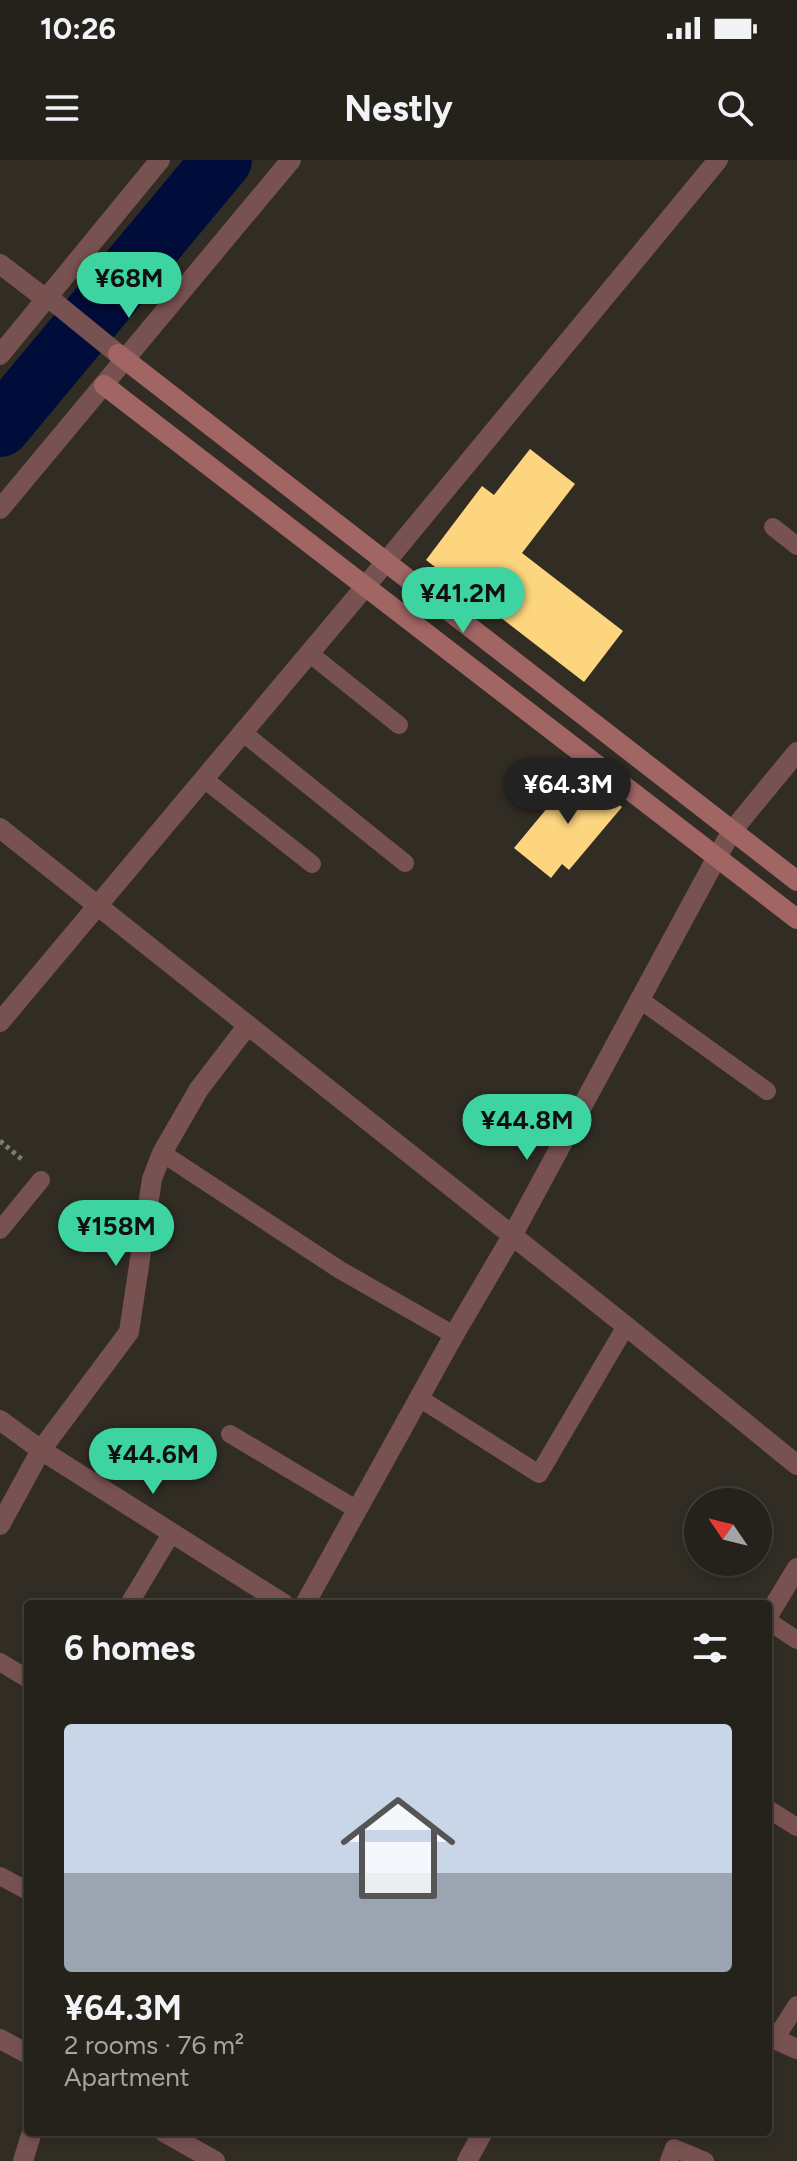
<!DOCTYPE html>
<html lang="en">
<head>
<meta charset="utf-8">
<style>
	body { margin:0; font-family:Figtree,sans-serif; background:#312f28; color:#f1f3f6; height:100vh; display:flex; flex-direction:column; font-size:30px; white-space:nowrap }
	* { box-sizing:border-box; margin:0 }
	p { font-size:26px; color:#a3a4a3 }
	.icon { flex:none; width:44px; height:44px; fill:none; stroke:currentColor; stroke-width:2; stroke-linecap:round; stroke-linejoin:round }
	.map { position:relative; flex:1; overflow:hidden }
	.panel { position:absolute; left:24px; top:1440px; width:748px; height:536px; display:flex; flex-direction:column; background:#25221b; border-radius:8px; box-shadow:0 4px 12px #0003,0 0 0 2px #423f3a }
	.panel>* { flex:none }
	.needle { width:52px; rotate:305deg }
	.fabs { position:absolute; left:684px; top:1328px; display:grid; gap:16px }
	.fabs a { display:grid; place-items:center; width:88px; height:88px; border-radius:50%; background:#25221b; box-shadow:0 4px 12px #0003,0 0 0 2px #423f3a; font-size:40px }
	.price { position:absolute; translate:-50% -68px; padding:0 18px; border-radius:28px; background:#3ed4a2; color:#111; font-size:26px; line-height:52px; filter:drop-shadow(0 2px 4px #0008) }
	.price::after { content:''; position:absolute; left:50%; top:48px; width:24px; height:18px; margin-left:-12px; background:inherit; clip-path:polygon(0 0,100% 0,50% 100%) }
	.price.active { background:#222; color:#fff }
	ul { padding:0; list-style:none }
	li { display:grid; align-content:center; gap:16px; height:424px; padding:0 40px }
	li+li { border-top:2px solid #423f3a }
	li span { display:grid; place-items:center; height:248px; border-radius:8px; color:#555 }
	li>.icon { margin-inline-start:auto }
	span .icon { width:144px; height:144px; fill:#fffc; stroke-width:1 }
	li b { font-size:34px }
	h2 { display:flex; justify-content:space-between; align-items:center; height:96px; padding:0 40px; font-size:34px }
	.status { display:flex; justify-content:space-between; align-items:center; height:56px; padding:0 40px; background:#25221b; direction:ltr }
	.status svg { height:22px; fill:currentColor }
	header { display:flex; justify-content:space-between; align-items:center; height:104px; padding:0 40px; background:#25221b; font-size:36px; font-weight:700 }
	.map>svg:first-child { display:block }
</style>
</head>
<body>
<div class="status"><b>10:26</b><svg viewBox="0 0 49 12"><path d="M0 12V9h3v3zM5 12V6h3v6zM10 12V3h3v9zM15 12V0h3v12zM26 1h20v11H26zM47 4h2v5h-2z"/></svg></div>
<header><svg class="icon" aria-label="menu" viewBox="0 0 24 24"><path d="M4 6h16M4 12h16M4 18h16"/></svg>Nestly<svg class="icon" aria-label="search" viewBox="0 0 24 24"><circle cx="10" cy="10" r="6"/><path d="M15 15l6 6"/></svg></header>
<div class="map">
<svg width="797" height="2001" viewBox="0 0 797 2001">
	<rect width="100%" height="100%" fill="#312d24"/>
	<g fill="none" stroke-linecap="round" stroke-linejoin="round">
		<path stroke="#000c3a" stroke-width="60" d="M0,267L222,0"/>
	</g>
	<path fill="#fed57f" d="M530,289L575,324L522,393L623,471L584,522L426,400L482,326L494,335Z
		M578,611L622,647L569,710L562,704L551,718L514,688Z"/>
	<g fill="none" stroke-linecap="round" stroke-linejoin="round">
		<path stroke="#7d7a72" stroke-width="5" stroke-dasharray="4 4" stroke-linecap="butt" d="M0,981L24,1001"/>
		<path stroke="#785251" stroke-width="18" d="M773,367L797,386
			M309,493L399,565
			M242,572L405,703
			M204,619L312,704
			M639,839L767,931
			M162,993L340,1110L454,1175
			M0,1070L41,1020
			M419,1238L539,1314L626,1166
			M230,1274L356,1349
			M129,1444L171,1374
			M768,1461L797,1480
			M0,1502L28,1519
			M768,1649L797,1667
			M0,1716L28,1731
			M775,1879L797,1845
			M669,2001L674,1988L705,2001"/>
		<path stroke="#785251" stroke-width="20" d="M0,104L38,133L48,137L118,194
			M0,195L160,0
			M0,349L291,0
			M0,668L626,1166L797,1305
			M0,862L385,403L718,0
			M0,1260L41,1290L284,1444
			M0,1365L41,1290L129,1172L152,1019L162,993L199,929L248,865
			M305,1444L454,1175L512,1076L717,697L732,671L797,592
			M768,1456L797,1408
			M768,1876L797,1889
			M0,1879L28,1894
			M164,1972L215,2001
			M23,2001L32,1972
			M467,2001L483,1972"/>
		<path stroke="#a16564" stroke-width="20" d="M118,194L797,721
			M104,225L797,759"/>
	</g>
</svg>
<div class="fabs">
<a><svg class="needle" viewBox="-14 -14 28 28"><path d="M0-13l5 13h-10z" fill="#e53935"/><path d="M0 13l5-13h-10z" fill="#a3a4a3"/></svg></a>
</div>
<b class="price" style="left:129px;top:160px">¥68M</b>
<b class="price" style="left:463px;top:475px">¥41.2M</b>
<b class="price active" style="left:568px;top:666px">¥64.3M</b>
<b class="price" style="left:527px;top:1002px">¥44.8M</b>
<b class="price" style="left:116px;top:1108px">¥158M</b>
<b class="price" style="left:153px;top:1336px">¥44.6M</b>
<section class="panel">
<h2>6 homes<svg class="icon" aria-label="filters" viewBox="0 0 24 24"><path d="M4 7h16M4 17h16"/><circle cx="9" cy="7" r="2"/><circle cx="15" cy="17" r="2"/></svg></h2>
<ul>
<li><span style="background:linear-gradient(#c9d6e8 60%,#9aa5b1 0)"><svg class="icon" aria-label="home" viewBox="0 0 24 24"><path d="M3 11l9-7 9 7M6 9v11h12V9"/></svg></span><div><b>¥64.3M</b><p>2 rooms · 76 m²</p><p>Apartment</p></div></li>
</ul>
</section>
</div>
</body>
</html>
